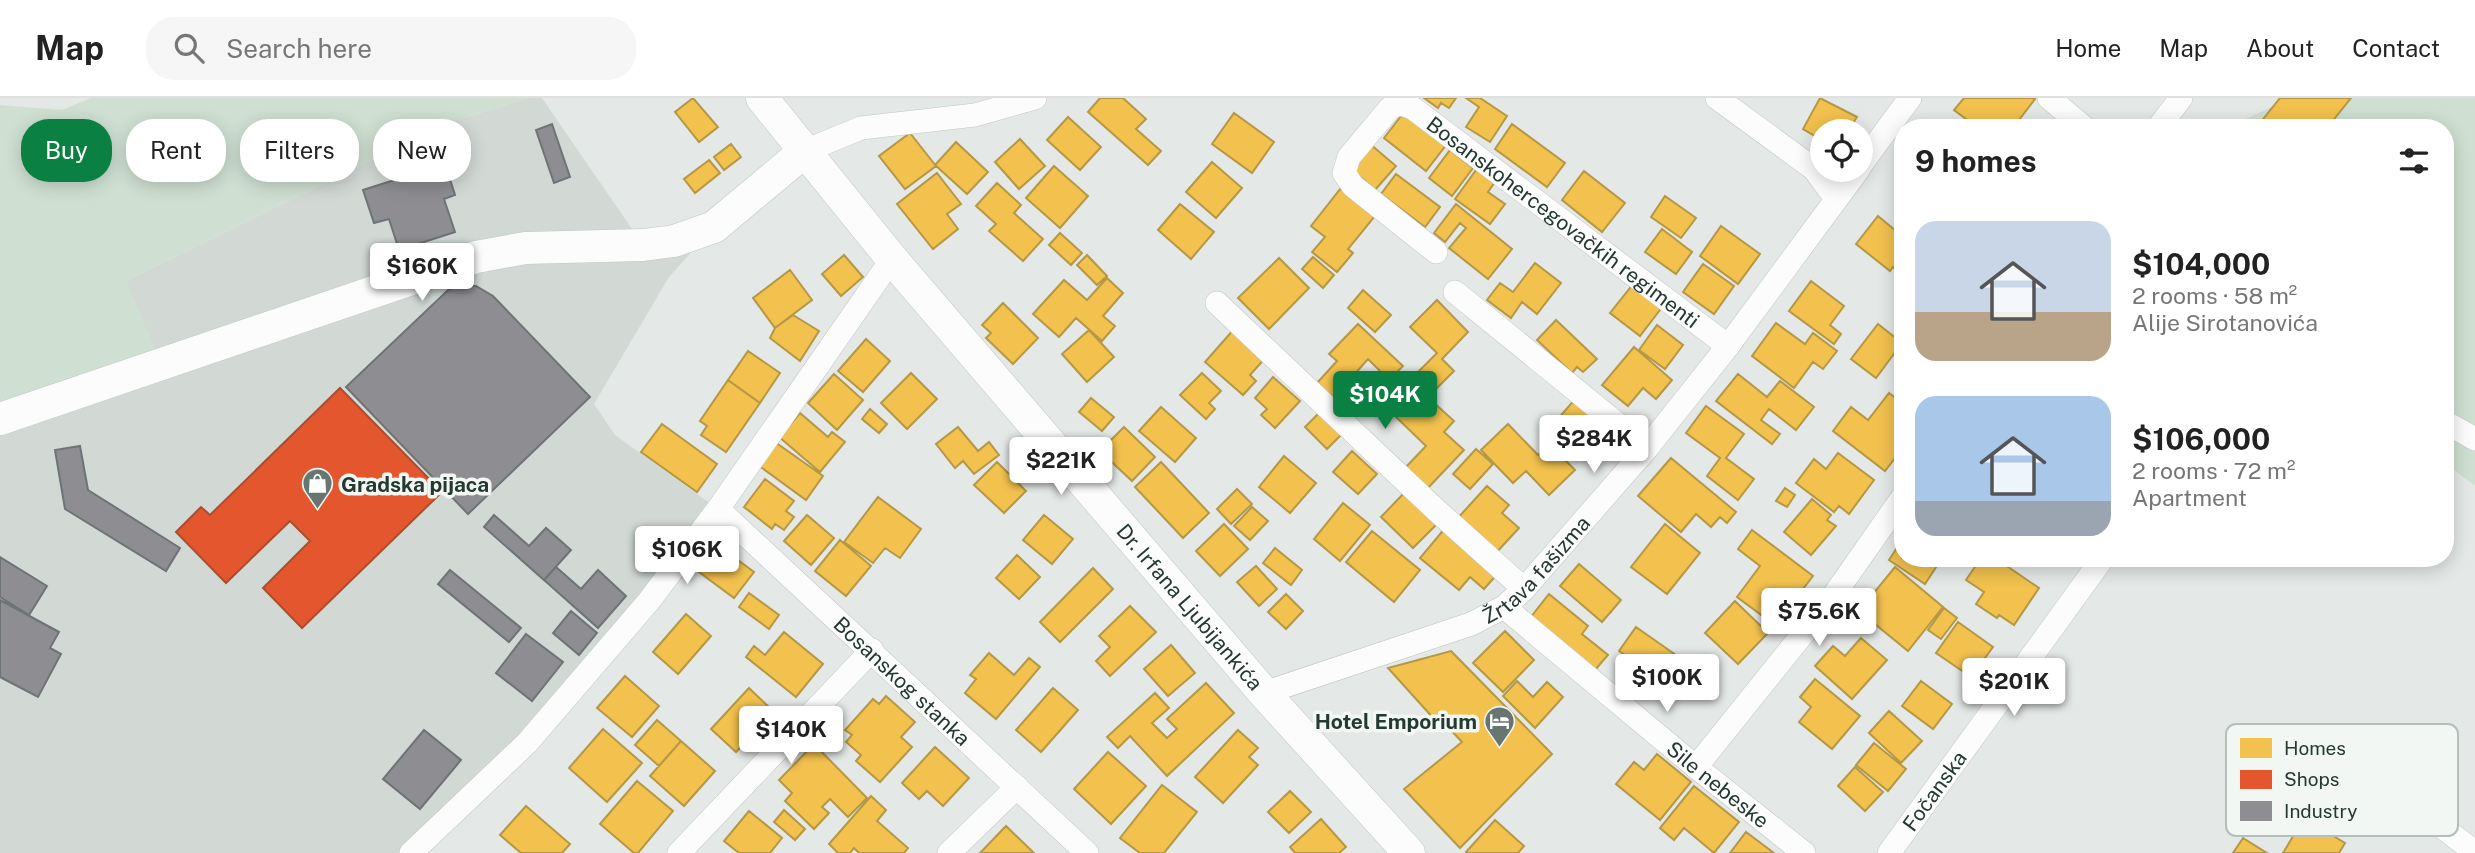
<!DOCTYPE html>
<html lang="en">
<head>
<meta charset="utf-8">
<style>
	body { margin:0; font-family:"Public Sans",sans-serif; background:#f6f6f6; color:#222; height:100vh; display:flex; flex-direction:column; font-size:26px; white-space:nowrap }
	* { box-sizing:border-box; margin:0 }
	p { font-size:23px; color:#767676 }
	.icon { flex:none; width:38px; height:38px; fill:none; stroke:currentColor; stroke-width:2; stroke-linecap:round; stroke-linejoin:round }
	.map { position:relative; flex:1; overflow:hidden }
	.sheet { position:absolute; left:1894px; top:21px; width:560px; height:448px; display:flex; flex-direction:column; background:#fff; border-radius:28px; box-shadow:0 4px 18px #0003 }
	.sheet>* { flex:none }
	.banner { position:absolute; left:21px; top:21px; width:665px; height:63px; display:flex; gap:14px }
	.buttons { position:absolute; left:1810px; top:21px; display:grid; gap:14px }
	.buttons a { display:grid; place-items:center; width:63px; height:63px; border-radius:50%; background:#fff; box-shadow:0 4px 18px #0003; font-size:35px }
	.price { position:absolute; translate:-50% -60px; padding:0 16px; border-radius:7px; background:#fff; color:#222; font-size:23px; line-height:46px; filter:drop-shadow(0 2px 4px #0008) }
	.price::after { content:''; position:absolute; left:50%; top:42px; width:21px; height:16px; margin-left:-10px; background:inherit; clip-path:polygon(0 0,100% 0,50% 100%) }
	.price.selected { background:#0b8043; color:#fff }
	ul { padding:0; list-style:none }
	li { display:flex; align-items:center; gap:21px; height:175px; padding:0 21px }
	li span { display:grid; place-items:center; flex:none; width:196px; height:140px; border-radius:21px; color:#555 }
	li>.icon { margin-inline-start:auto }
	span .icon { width:84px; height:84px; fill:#fffc; stroke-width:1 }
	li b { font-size:30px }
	h2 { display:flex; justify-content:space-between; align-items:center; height:84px; padding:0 21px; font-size:30px }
	.pill { padding:0 24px; border-radius:28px; background:#fff; box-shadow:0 4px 18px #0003; font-size:24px; line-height:63px }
	.pill.selected { background:#0b8043; color:#fff }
	header { display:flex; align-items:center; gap:42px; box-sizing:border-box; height:98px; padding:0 35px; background:#fff; border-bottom:2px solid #e0e0e0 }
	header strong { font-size:33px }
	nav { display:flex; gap:38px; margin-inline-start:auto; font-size:24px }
	.search { width:490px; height:63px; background:#f6f6f6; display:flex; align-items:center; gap:18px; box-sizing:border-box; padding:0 24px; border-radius:28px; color:#767676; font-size:26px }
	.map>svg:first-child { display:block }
</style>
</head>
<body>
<header>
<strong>Map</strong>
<div class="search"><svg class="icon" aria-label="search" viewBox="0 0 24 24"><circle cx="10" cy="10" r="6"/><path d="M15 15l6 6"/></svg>Search here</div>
<nav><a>Home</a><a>Map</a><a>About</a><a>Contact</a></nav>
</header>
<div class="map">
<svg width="2475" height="755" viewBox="0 0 2475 755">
	<rect width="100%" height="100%" fill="#e4e8e6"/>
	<path fill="#d2d9d5" d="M527,0H542L643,147L714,129L669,179L594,306L615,337L718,411L649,503L411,755H0V321L126,183L445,26Z"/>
	<path fill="#cfe0d2" d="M91,0H527L445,26L126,183L161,266L0,321V7L62,12Z
		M2291,0H2475V388L2445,365V30H2226Z"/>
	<path fill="#f2c14e" stroke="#b49845" stroke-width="2" d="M693,0L718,29L699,44L675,14Z
		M1100,0H1123L1146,21L1136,31L1161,53L1148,67L1088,14Z
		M1424,0H1456L1449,10L1441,5L1438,10Z
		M1466,0H1480L1507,18L1490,44L1466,29L1479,9Z
		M1820,0L1857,19L1848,33H1822V42L1803,31Z
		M1964,0H2033L2035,1L2019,22L2029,30H1978L1954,12Z
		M2280,0H2351L2327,30H2256Z
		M1405,13L1447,46L1426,73L1384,40Z
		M1234,15L1274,44L1252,75L1212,46Z
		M1068,19L1101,49L1080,72L1047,42Z
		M1512,26L1565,65L1547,89L1495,51Z
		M910,35L936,68L905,91L879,58Z
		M1020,41L1045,68L1019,91L995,64Z
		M956,44L988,74L967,96L935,67Z
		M731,46L741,59L724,72L714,59Z
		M1370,46L1396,68L1375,92L1350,70Z
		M1450,52L1473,70L1452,98L1429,80Z
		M709,62L720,75L695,95L684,81Z
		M1212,64L1242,90L1216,120L1186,94Z
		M1054,68L1088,98L1060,130L1026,100Z
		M1479,68L1497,81L1488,94L1505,106L1490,126L1455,101Z
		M1584,73L1625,105L1602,134L1562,102Z
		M937,75L961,106L947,116L958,131L933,151L897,106Z
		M1396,76L1440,109L1425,129L1381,96Z
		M997,85L1021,107L1014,115L1043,141L1023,163L989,133L996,126L976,108Z
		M1341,90L1375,118L1348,151L1353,155L1337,174L1312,154L1325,139L1311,128Z
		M1665,98L1696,120L1681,140L1651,119Z
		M1180,106L1214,134L1191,161L1158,132Z
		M1456,106L1512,151L1488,181L1449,150L1466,130L1460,125L1445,144L1434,135Z
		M1878,118L1902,138V176L1893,169L1890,173L1856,146Z
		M1721,128L1760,156L1738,186L1700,158Z
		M1662,131L1692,154L1676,176L1645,154Z
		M1060,135L1082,155L1071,167L1049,147Z
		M844,157L863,179L841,198L822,176Z
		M1087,157L1107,178L1097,187L1077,167Z
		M1313,159L1334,177L1323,190L1302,171Z
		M1279,160L1309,190L1269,231L1238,200Z
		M1535,165L1561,185L1537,216L1522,204L1511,220L1487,202L1500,185L1513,194Z
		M1703,166L1734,188L1714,216L1683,194Z
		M790,172L812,202L775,230L753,200Z
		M1107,180L1123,195L1103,218L1115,228L1102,243L1076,220L1059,239L1033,216L1064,182L1087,202Z
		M1811,183L1844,208L1830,227L1841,236L1834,246L1789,213Z
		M1634,185L1663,208L1640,238L1610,215Z
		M1363,192L1391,217L1375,234L1348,210Z
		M1437,202L1468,234L1442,261L1454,273L1429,298L1412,280L1437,255L1410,229Z
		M1003,205L1038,240L1013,266L986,240L991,235L982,227Z
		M793,217L819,233L800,263L770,240L775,230Z
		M1556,222L1597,261L1583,274L1577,269L1572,275L1537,242Z
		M1776,225L1805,246L1813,235L1837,253L1823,271L1813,264L1794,290L1752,258Z
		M1358,226L1403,268L1389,282L1368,261L1353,278L1362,287L1342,308L1317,285L1337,263L1329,256Z
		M1878,226L1902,245L1876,280L1851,261Z
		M1657,227L1683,247L1665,271L1639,252Z
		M1235,230L1267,258L1250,277L1256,283L1243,297L1205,264Z
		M1089,232L1114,259L1087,284L1062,256Z
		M866,241L890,263L863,294L838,273Z
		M1634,249L1672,282L1656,301L1643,290L1628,308L1602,287Z
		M748,253L780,275L760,305L728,282Z
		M911,275L937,301L907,331L881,305Z
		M1202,275L1221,293L1209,305L1215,311L1206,321L1180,297Z
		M834,276L863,302L837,332L808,305Z
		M1738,276L1767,299L1780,283L1814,309L1796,332L1769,311L1761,322L1780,336L1772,346L1716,303Z
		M1273,279L1300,303L1275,330L1261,317L1267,311L1255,300Z
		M728,282L760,305L726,354L701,337L707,328L700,323Z
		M1421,293L1454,323L1444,334L1464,352L1426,392L1404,371L1426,348L1396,319Z
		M1889,295L1902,305V351L1885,373L1833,333L1851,309L1868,322Z
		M1091,300L1114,319L1102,333L1079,314Z
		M1576,300L1593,315L1574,337L1557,322Z
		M1706,308L1744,336L1726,360L1754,381L1738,402L1707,378L1720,360L1686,335Z
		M1161,309L1196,340L1175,364L1139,333Z
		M870,311L887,326L879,335L862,321Z
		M1320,314L1342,336L1327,351L1305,329Z
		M800,315L828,339L832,334L845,344L820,374L779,339Z
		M662,326L717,366L697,394L641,354Z
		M1508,326L1538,357L1549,346L1575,372L1549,397L1526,373L1513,385L1481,352Z
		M958,329L978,353L989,344L999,357L974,376L963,363L955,370L936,346Z
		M1124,329L1155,359L1132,383L1100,353Z
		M775,344L823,378L806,402L758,367Z
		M1476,351L1493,366L1470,391L1453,376Z
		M1352,353L1377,376L1358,396L1333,374Z
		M1838,355L1874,382L1849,416L1839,408L1834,414L1796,385L1814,361L1826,371Z
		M1284,358L1316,385L1290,415L1259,389Z
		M1671,360L1736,414L1727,425L1720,419L1711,429L1696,416L1681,434L1638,398Z
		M997,364L1026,393L1004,415L974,387Z
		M1161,364L1209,415L1183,440L1135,389Z
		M765,381L794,403L786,413L794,419L784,432L775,426L772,431L744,409Z
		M1487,388L1509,407L1502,415L1519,430L1495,456L1456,422Z
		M1785,390L1795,397L1787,409L1776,403Z
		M1237,391L1252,406L1231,426L1217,411Z
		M1405,394L1437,426L1413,450L1381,419Z
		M878,399L921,431L900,460L885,450L873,465L844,444Z
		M1812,401L1831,417L1827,422L1836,428L1811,457L1784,434Z
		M1343,405L1370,427L1340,463L1314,441Z
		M1252,409L1268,423L1250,442L1234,428Z
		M807,417L834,440L811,467L784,443Z
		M1044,417L1073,441L1052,466L1023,442Z
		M1224,426L1248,451L1220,478L1196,453Z
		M1665,426L1700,455L1667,496L1631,469Z
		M1446,429L1500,473L1484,491L1470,479L1459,492L1420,460Z
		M1752,432L1813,478L1782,518L1771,510L1764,519L1737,499L1760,468L1738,451Z
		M1372,433L1420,472L1394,504L1346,464Z
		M840,442L871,468L846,498L815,473Z
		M1902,442V460H1942L1925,486L1889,462Z
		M719,448L754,474L734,500L699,474Z
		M1275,450L1302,472L1291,487L1263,465Z
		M1017,457L1040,479L1019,501L996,480Z
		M1981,460H1995L2039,490L2014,527L1999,517L1997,520L1976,506L1984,494L1966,482Z
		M1579,466L1621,502L1602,524L1560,488Z
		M1256,468L1277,491L1259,508L1237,484Z
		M1895,469L1943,509L1908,553L1859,513Z
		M1093,470L1113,491L1060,544L1040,524Z
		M749,495L779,517L769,531L739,509Z
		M1286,496L1303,513L1286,531L1268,514Z
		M1549,496L1588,528L1582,536L1608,557L1595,572L1530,520Z
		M1735,503L1768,535L1738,566L1705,535Z
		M1130,508L1156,534L1110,578L1096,563L1110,549L1099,538Z
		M1944,510L1957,520L1941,541L1928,532Z
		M686,516L711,538L678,576L653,554Z
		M1958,524L1993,549L1971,579L1936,555Z
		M1636,529L1690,567L1669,596L1649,582L1641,593L1623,580L1635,564L1619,553Z
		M1505,533L1534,562L1503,594L1473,565Z
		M784,534L823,566L796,599L746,559L754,548L765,557Z
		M1861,540L1887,562L1852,601L1815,568L1833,548L1845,558Z
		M1171,547L1195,575L1168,598L1144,571Z
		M1451,553L1552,656L1460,750L1404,691L1462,644L1449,630L1444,632L1388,570Z
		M989,555L1014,577L1029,560L1040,569L996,621L965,595L976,581L970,577Z
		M625,578L659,608L632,639L597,610Z
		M1815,581L1860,618L1832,651L1799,624L1811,609L1800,599Z
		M1517,583L1533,599L1547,584L1563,599L1535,630L1503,598Z
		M1921,583L1952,606L1933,631L1902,608Z
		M1206,585L1234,615L1167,678L1130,638L1118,650L1107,639L1155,595L1169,610L1152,625L1167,640L1177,631L1167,621Z
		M749,590L774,614L736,654L711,631Z
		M1053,590L1078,612L1041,654L1016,632Z
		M886,598L915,624L901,639L912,649L880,684L856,663L861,657L846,644L852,637L845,632L873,601L879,606Z
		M1889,613L1922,643L1901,665L1869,635Z
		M657,622L681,643L659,668L635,647Z
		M603,631L642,665L607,704L569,670Z
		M1238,632L1258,650L1249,659L1258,667L1223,705L1195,679Z
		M681,643L715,673L684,708L650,678Z
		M1874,645L1906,671L1888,693L1856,667Z
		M814,646L867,700L848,719L830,701L822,709L829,715L814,731L785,703L792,695L779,682Z
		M935,649L969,680L943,708L927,693L919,701L902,685Z
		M1108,654L1146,688L1111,726L1074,691Z
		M1657,656L1691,684L1660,722L1616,686L1634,664L1644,672Z
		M1855,669L1883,694L1865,713L1838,688Z
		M637,683L673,713L638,755H634L600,726Z
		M1162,687L1197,714L1164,755H1140L1120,740Z
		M1694,688L1739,724L1714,755L1684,730L1674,742L1660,730Z
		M1290,693L1311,714L1289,735L1268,714Z
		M871,698L886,712L877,723L908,750L904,755H859L854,750L850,755H838L829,746Z
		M526,708L570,746L562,755H521L500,737Z
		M784,712L805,731L795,742L774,724Z
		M749,713L782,740L770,755H739L724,743Z
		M2304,720L2345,745L2339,755H2283Z
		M1321,721L1346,749L1339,755H1295L1290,749Z
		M1495,722L1524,748L1518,755H1467L1466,754Z
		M1006,728L1034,755H980Z
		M1746,734L1774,755H1730Z
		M2243,740L2267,755H2233Z"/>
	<path fill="#e4572e" stroke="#aa4e2f" stroke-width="2" d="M340,290L442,394L302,530L263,490L310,443L290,423L226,485L176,434L201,409L210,417Z"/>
	<path fill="#8d8d92" stroke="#6e7475" stroke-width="2" d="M552,26L570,79L554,85L536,32Z
		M445,66L455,97L444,101L455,134L399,152L389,121L374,125L363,92Z
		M459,188H476L493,198L590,299L468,416L346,289L448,192Z
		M80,348L88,392L180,450L166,473L65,411L55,352Z
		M494,417L529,448L546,430L571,452L544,482L484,429Z
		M0,459L47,488L29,517L0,499Z
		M556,469L581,491L598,472L626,498L598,530L544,482Z
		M450,472L521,530L509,544L438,486Z
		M0,502L59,534L50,550L61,556L38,599L0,579Z
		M571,513L597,535L579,557L553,535Z
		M526,536L563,564L532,603L496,575Z
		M424,632L461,662L420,711L383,681Z"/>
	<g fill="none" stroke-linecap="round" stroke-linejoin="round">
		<defs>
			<g id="street">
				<path d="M1717,0L1814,71L1836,101"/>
				<path d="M2049,0L2085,30"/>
				<path d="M2158,30L2181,0"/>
				<path d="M805,53L861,30L975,17L1035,0"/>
				<path d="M1860,68L1910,0"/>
				<path id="s1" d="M1436,154L1353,88L1344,75L1349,59L1390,10C1399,5 1404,6 1414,11L1728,248"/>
				<path d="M1455,194L1647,350"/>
				<path d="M1217,205L1435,411L1524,491"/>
				<path d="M2445,324L2475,341"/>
				<path id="s2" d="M718,411L1087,755"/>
				<path id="s3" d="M1504,509L1696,669L1804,755"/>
				<path id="s4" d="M1264,595L1471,526L1504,509L1524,491L1647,350L1728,248L1858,72"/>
				<path d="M1696,669L1834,497L1902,400"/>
				<path d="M2405,701L2475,754"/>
				<path d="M411,755L527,645L649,503L718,411L892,161"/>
				<path d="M679,755L872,552"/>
				<path d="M949,755L1017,689"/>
				<path id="s5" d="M1889,755L2103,460"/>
			</g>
			<g id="secondary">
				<path id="s6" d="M762,0L892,161L1264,595L1409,755"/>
				<path d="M0,321L476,159L525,150L643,147L674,143L714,129L805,53"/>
			</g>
		</defs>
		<use href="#street" stroke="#c1c5c3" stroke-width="24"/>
		<use href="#secondary" stroke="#c0c6c3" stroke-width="33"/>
		<use href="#street" stroke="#fbfcfb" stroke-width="23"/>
		<use href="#secondary" stroke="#fbfcfb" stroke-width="32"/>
	</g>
	<defs>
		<symbol id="shop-pin" viewBox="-11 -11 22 30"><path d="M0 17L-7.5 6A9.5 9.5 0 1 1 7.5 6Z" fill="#677670" stroke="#f2f7f4"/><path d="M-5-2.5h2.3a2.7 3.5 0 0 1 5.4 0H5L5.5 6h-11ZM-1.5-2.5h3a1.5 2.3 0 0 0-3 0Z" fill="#fff"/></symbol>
		<symbol id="hotel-pin" viewBox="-11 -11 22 30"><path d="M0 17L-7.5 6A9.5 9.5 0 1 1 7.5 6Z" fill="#677670" stroke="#f2f7f4"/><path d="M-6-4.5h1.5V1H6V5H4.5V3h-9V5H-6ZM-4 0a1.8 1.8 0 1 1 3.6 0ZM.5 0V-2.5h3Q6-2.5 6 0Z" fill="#fff"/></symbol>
	</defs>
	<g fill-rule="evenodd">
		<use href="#shop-pin" x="300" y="368" width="35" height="47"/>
		<use href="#hotel-pin" x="1482" y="606" width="35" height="47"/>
	</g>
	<g text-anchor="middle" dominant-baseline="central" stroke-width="7" stroke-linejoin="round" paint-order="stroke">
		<g font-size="21" fill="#243931" stroke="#f2f7f4">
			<text stroke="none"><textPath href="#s1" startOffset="415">Bosanskohercegovačkih regimenti</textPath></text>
			<text stroke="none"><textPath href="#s4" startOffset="304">Žrtava fašizma</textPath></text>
			<text stroke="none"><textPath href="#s6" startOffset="665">Dr. Irfana Ljubijankića</textPath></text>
			<text stroke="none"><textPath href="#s2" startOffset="252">Bosanskog stanka</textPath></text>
			<text stroke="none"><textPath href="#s3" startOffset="278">Sile nebeske</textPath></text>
			<text stroke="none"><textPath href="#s5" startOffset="77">Fočanska</textPath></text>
		</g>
		<g font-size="21" font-weight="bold" fill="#243931" stroke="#f2f7f4" text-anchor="start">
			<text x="341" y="386">Gradska pijaca</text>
			<text x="1477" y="623" text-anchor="end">Hotel Emporium</text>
		</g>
	</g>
	<rect x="2226" y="626" width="232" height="112" rx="10" fill="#f2f7f4" stroke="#b4beba" stroke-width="2"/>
	<rect x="2240" y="640" width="32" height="20" fill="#f2c14e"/>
	<rect x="2240" y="672" width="32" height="19" fill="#e4572e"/>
	<rect x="2240" y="703" width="32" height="20" fill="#8d8d92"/>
	<g font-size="19" fill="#243931">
		<text x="2284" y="657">Homes</text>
		<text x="2284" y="688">Shops</text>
		<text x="2284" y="720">Industry</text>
	</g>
</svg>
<div class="buttons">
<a><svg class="icon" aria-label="locate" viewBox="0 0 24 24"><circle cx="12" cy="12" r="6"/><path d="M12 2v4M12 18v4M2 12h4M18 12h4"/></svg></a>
</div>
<b class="price" style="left:422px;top:205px">$160K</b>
<b class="price selected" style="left:1385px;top:333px">$104K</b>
<b class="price" style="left:1594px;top:377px">$284K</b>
<b class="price" style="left:1061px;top:399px">$221K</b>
<b class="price" style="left:687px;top:488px">$106K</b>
<b class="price" style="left:1819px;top:550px">$75.6K</b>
<b class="price" style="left:1667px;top:616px">$100K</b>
<b class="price" style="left:2014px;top:620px">$201K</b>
<b class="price" style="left:791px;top:668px">$140K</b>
<div class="banner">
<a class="pill selected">Buy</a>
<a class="pill">Rent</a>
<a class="pill">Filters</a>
<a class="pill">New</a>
</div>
<section class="sheet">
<h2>9 homes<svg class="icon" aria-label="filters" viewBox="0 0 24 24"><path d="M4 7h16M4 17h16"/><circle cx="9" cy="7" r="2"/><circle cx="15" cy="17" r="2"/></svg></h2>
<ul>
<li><span style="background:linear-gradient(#c9d6e8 65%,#b9a48a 0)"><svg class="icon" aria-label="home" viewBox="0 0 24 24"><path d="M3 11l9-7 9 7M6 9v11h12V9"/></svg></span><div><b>$104,000</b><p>2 rooms · 58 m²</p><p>Alije Sirotanovića</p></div></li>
<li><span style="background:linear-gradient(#a9c7e8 75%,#9aa5b1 0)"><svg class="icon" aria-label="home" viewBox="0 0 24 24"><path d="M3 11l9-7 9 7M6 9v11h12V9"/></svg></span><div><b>$106,000</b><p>2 rooms · 72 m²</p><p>Apartment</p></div></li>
</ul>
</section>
</div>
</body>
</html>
